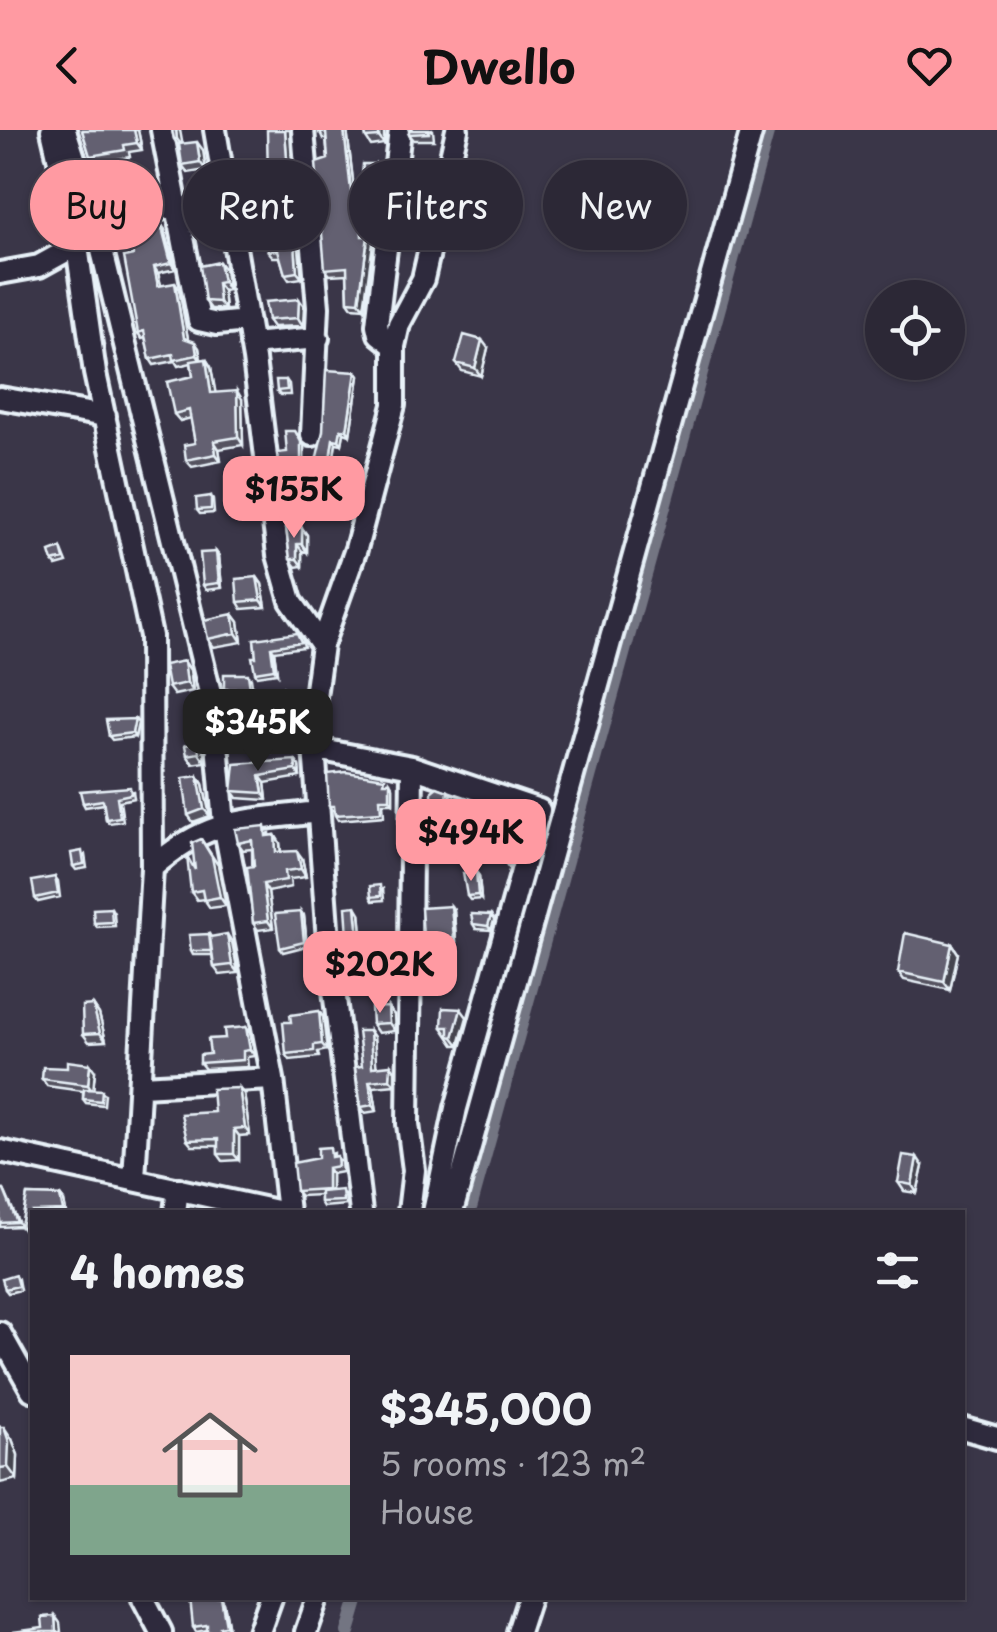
<!DOCTYPE html>
<html lang="en">
<head>
<meta charset="utf-8">
<style>
	body { margin:0; font-family:"Playpen Sans",sans-serif; background:#383442; color:#f1f3f6; height:100vh; display:flex; flex-direction:column; font-size:38px; white-space:nowrap }
	* { box-sizing:border-box; margin:0 }
	p { font-size:32px; color:#a6a6ad }
	.icon { flex:none; width:55px; height:55px; fill:none; stroke:currentColor; stroke-width:2; stroke-linecap:round; stroke-linejoin:round }
	.map { position:relative; flex:1; overflow:hidden }
	.drawer { position:absolute; left:30px; top:1080px; width:935px; height:390px; display:flex; flex-direction:column; background:#2c2836; border-radius:0px; box-shadow:0 2px 8px #0004,0 0 0 2px #484451 }
	.drawer>* { flex:none }
	.top-card { position:absolute; left:30px; top:30px; width:938px; height:90px; display:flex; gap:20px }
	.fabs { position:absolute; left:865px; top:150px; display:grid; gap:20px }
	.fabs a { display:grid; place-items:center; width:100px; height:100px; border-radius:50%; background:#2c2836; box-shadow:0 2px 8px #0004,0 0 0 2px #484451; font-size:50px }
	.price { position:absolute; translate:-50% -85px; padding:0 22px; border-radius:20px; background:#ff9aa2; color:#111; font-size:32px; line-height:65px; filter:drop-shadow(0 2px 5px #0008) }
	.price::after { content:''; position:absolute; left:50%; top:60px; width:30px; height:22px; margin-left:-15px; background:inherit; clip-path:polygon(0 0,100% 0,50% 100%) }
	.price.active { background:#222; color:#fff }
	ul { padding:0; list-style:none }
	li { display:flex; align-items:center; gap:30px; height:250px; padding:0 40px }
	li+li { border-top:2px solid #484451 }
	li span { display:grid; place-items:center; flex:none; width:280px; height:200px; border-radius:0px; color:#555 }
	li>.icon { margin-inline-start:auto }
	span .icon { width:120px; height:120px; fill:#fffc; stroke-width:1 }
	li b { font-size:42px }
	h2 { display:flex; justify-content:space-between; align-items:center; height:120px; padding:0 40px; font-size:42px }
	.chip { padding:0 35px; border-radius:45px; background:#2c2836; box-shadow:0 2px 8px #0004,0 0 0 2px #484451; font-size:35px; line-height:90px }
	.chip.active { background:#ff9aa2; color:#111 }
	header { display:flex; justify-content:space-between; align-items:center; height:130px; padding:0 40px; background:#ff9aa2; color:#111; font-size:45px; font-weight:700 }
	.map>svg:first-child { display:block }
</style>
</head>
<body>
<header><svg class="icon" aria-label="back" viewBox="0 0 24 24"><path d="M15 5l-7 7 7 7"/></svg>Dwello<svg class="icon" aria-label="heart" viewBox="0 0 24 24"><path d="M12 20l-8-8c-3-5 5-10 8-4 3-6 11-1 8 4z"/></svg></header>
<div class="map">
<svg width="997" height="1502" viewBox="0 0 997 1502">
	<rect width="100%" height="100%" fill="#3a3648"/>
	<filter id="ink" filterUnits="userSpaceOnUse"><feTurbulence type="fractalNoise" baseFrequency=".01" numOctaves="2"/><feDisplacementMap in="SourceGraphic" scale="20" xChannelSelector="R" yChannelSelector="G"/><feConvolveMatrix kernelMatrix="1 2 1 2 8 2 1 2 1" color-interpolation-filters="sRGB"/></filter>
	<g filter="url(#ink)">
		<g fill="none" stroke-linecap="round" stroke-linejoin="round">
			<path stroke="#737482" stroke-width="14" d="M469,1082L768,0
				M348,1502L358,1468"/>
			<defs>
				<path id="minor" d="M52,0L74,95L95,243L151,506L152,738L134,1049
					M65,0L96,96L214,579L224,694L273,949L288,1082
					M162,0L199,190L217,194L247,191
					M215,0L254,229L278,425L291,471L322,515
					M303,0L318,177L312,305
					M180,95L229,76
					M96,96L176,75
					M0,143L39,136L77,115
					M251,214L318,208
					M394,216L379,204L377,195L400,0
					M0,268L105,286
					M311,618L412,637L539,680L456,978L434,1082
					M152,738C209,687 246,691 318,682
					M141,956L273,949
					M0,1021L281,1082
					M175,1082L178,1059
					M361,1082L328,811L312,589L322,515L356,419L394,275V216L399,194L423,149L457,0
					M409,1082L414,1040L408,994L412,637
					M452,1082L752,0
					M0,1203L32,1260
					M962,1298L997,1308
					M143,1468L161,1502
					M259,1502L271,1468
					M306,1502L318,1468
					M518,1502L529,1468"/>
			</defs>
			<use href="#minor" stroke="#e8f1f8" stroke-width="28"/>
			<use href="#minor" stroke="#2f2a3d" stroke-width="20"/>
		</g>
		<path fill="#555361" stroke="#e8f1f8" stroke-width="2.5" d="M82,0H138L142,20L129,22L130,27L95,33L90,26Z
			M172,0L182,14L203,20L206,40L188,43L182,35L180,18L174,9Z
			M290,0L293,50L274,57L268,49Z
			M319,0H347L356,78L365,84L366,106H368L373,113L364,178L352,177L348,171L347,144L330,145L325,139L328,29L326,9H323Z
			M365,0H384V14L371,16L366,8Z
			M433,0L434,10H414L409,4Z
			M376,34L381,41L380,53H367L362,46Z
			M139,39L145,49L152,47L157,54L159,65L116,76L111,70Z
			M262,65L265,69L266,78L243,81L240,77L243,66Z
			M161,94L165,100L175,139L158,143L161,156L179,159L188,209L199,218L201,230L206,229L211,237L215,263L242,269L243,315L219,319L221,331L192,337L186,330L195,313L191,288L180,291L174,284L193,246L191,233L178,236L175,231L154,235L150,229L145,208L142,209L138,203L133,125Z
			M295,113L299,119L302,148L289,150L285,144L280,127H273L268,121Z
			M219,132L225,140L228,160L223,161L225,179H211L205,171Z
			M304,176L303,196L273,197L268,190Z
			M488,218L481,246L462,241L456,233Z
			M356,242L359,246L350,305L344,303L342,314L336,313L332,339H328L335,344L327,374L314,370L311,366L318,339L315,335Z
			M286,250L289,254L290,265H280L277,261Z
			M304,316V339L282,342L279,338L287,322Z
			M249,339L255,346L258,385H242L237,377Z
			M211,366L213,370L214,383L200,384L197,380Z
			M302,398L307,405V422L302,421V436L296,437L290,429Z
			M61,418L67,433L56,436L53,432Z
			M216,422L219,426L222,458L206,460L203,455Z
			M257,447L262,454L266,477L242,479L238,472Z
			M233,484L239,492L242,512L214,517L208,509Z
			M254,509L303,512L304,517L274,521L277,543L257,546L255,542L256,527Z
			M184,531L190,540L193,561L174,565L168,557Z
			M251,548L253,561L289,564L290,623L272,622L268,616L270,602L255,601L251,595L249,563H227L224,559Z
			M135,589L138,593L135,607L112,610L109,606Z
			M198,613L204,622L205,632L193,634L187,625Z
			M295,630L299,636L300,647L265,653L267,670L237,668L232,661Z
			M198,646L203,654L210,686L193,692L188,685Z
			M388,652L393,657V673H383L384,686L338,690L335,685L334,680H332L329,676Z
			M133,661L134,668L120,671L123,691L109,693L106,689L104,674L85,677L83,673Z
			M448,661L451,665L450,670H456L459,674L462,687H485L488,691V702L458,703V711L436,713L433,709Z
			M270,703V706L275,705L280,713L281,722L302,728L306,747L290,749L291,757L268,762L273,798L258,800L253,793L252,719L243,720L238,713Z
			M85,725L87,738L76,740L73,736Z
			M218,735L226,776L210,778L204,769L197,770L191,762L195,739Z
			M476,742L479,746L481,769L470,770L467,766Z
			M55,747L58,751L60,767L38,772L35,768Z
			M383,759L384,770L373,771L371,767Z
			M111,778L114,783L115,796L97,797L94,793Z
			M454,780L456,812L446,813L447,821L427,824L424,819Z
			M360,783L363,810L375,816H381L385,822L389,846L361,849L357,843L355,826L349,820Z
			M491,785L494,790L491,800L476,799L473,794Z
			M304,786L307,816L283,822L280,818Z
			M209,804L211,807L232,812L238,843L220,845L214,837L212,825H193L191,821Z
			M952,814L958,823L950,860L904,850L898,842Z
			M93,875L99,884L106,911L89,912L83,904Z
			M394,885L395,901L378,903L372,894Z
			M323,887L327,920L318,922L319,927L290,930L286,924Z
			M467,887L459,915H454L442,897Z
			M246,897L250,903L255,926L247,927L248,937L205,939L200,933L225,908Z
			M374,907L376,936L395,941V955L373,957L377,981L365,983L361,977L362,936Z
			M95,941L93,959L105,964L104,975L86,973L83,969V961L47,956L42,949Z
			M244,964L250,1005L239,1006V1030L223,1031L218,1024V1016H192L187,1010L214,982Z
			M334,1023V1027L341,1032L342,1042L331,1044V1061L345,1065L346,1075L323,1077L320,1072V1065L300,1066L296,1061L318,1028Z
			M923,1036L917,1063L904,1061L898,1052Z
			M0,1060H4L6,1064L20,1096L0,1097Z
			M27,1065L60,1066L64,1071L66,1082H32V1103H25L21,1097Z
			M18,1149L20,1160L8,1163L5,1159Z
			M0,1297L12,1309L18,1325L17,1349L0,1353Z
			M221,1468L224,1473L229,1500L223,1502H207V1500L196,1502L193,1497L217,1469Z"/>
		<path fill="#45444f" stroke="#e8f1f8" stroke-width="2.5" d="M134,0H138L142,20L137,13Z
			M176,0H180L183,17L177,9Z
			M285,0H290L293,50L288,43Z
			M344,0H347L357,84L353,78Z
			M379,0H384V14L379,7Z
			M197,12L203,20L206,40L200,32Z
			M376,34L381,41L380,53L375,46Z
			M360,78L365,84L367,113L362,106Z
			M161,94L165,100L175,139L171,133Z
			M368,106L373,113L364,178L359,172Z
			M295,113L299,119L302,148L297,142Z
			M219,132L225,140L228,160L223,152Z
			M154,137L158,143L163,163L158,156Z
			M175,153L179,159L189,214L184,208Z
			M217,153L223,161L225,179L219,172Z
			M299,169L304,176L303,196L298,188Z
			M482,210L488,218L481,246L475,238Z
			M195,212L199,218L201,231L197,225Z
			M206,229L211,237L217,271L211,263Z
			M356,242L359,246L350,305L347,300Z
			M237,261L242,269L243,315L238,307Z
			M341,299L344,303L342,314L339,310Z
			M295,301L304,316V339L301,335Z
			M333,309L336,313L332,339L329,335Z
			M214,311L219,319L221,331L216,324Z
			M249,339L255,346L258,385L253,377Z
			M332,340L335,344L327,374L324,370Z
			M302,398L307,405V422L302,414Z
			M297,414L302,421V436L297,429Z
			M216,422L219,426L222,458L219,453Z
			M257,447L262,454L266,477L261,470Z
			M233,484L239,492L242,512L236,503Z
			M271,517L274,521L277,543L274,539Z
			M184,531L190,540L193,561L187,553Z
			M284,558L289,564L290,623L286,617Z
			M135,589L138,593L135,607L132,603Z
			M198,613L204,622L205,632L199,623Z
			M295,630L299,636L300,647L296,640Z
			M198,646L203,654L210,686L204,679Z
			M260,646L265,653L267,670L263,663Z
			M390,652L393,657V673L390,669Z
			M517,694L520,698L509,738L506,734Z
			M275,705L280,713L281,729L276,722Z
			M201,709L218,735L226,776L220,767Z
			M297,721L302,728L306,747L301,739Z
			M476,742L479,746L481,769L478,765Z
			M263,754L268,762L273,798L268,791Z
			M356,776L360,783L363,817L359,810Z
			M451,776L454,780L456,812L454,808Z
			M301,782L304,786L307,816L304,812Z
			M491,785L494,790L491,800L488,796Z
			M227,804L232,812L238,843L232,835Z
			M952,814L958,823L950,860L944,852Z
			M381,816L385,822L389,846L385,840Z
			M93,875L99,884L106,911L100,903Z
			M388,877L394,885L395,901L389,893Z
			M461,879L467,887L459,915L453,907Z
			M319,881L323,887L327,920L322,914Z
			M246,897L250,903L255,926L250,920Z
			M370,901L374,907L377,943L372,937Z
			M90,934L95,941L93,962L88,955Z
			M391,935L395,941V955L390,949Z
			M369,951L373,957L377,981L373,975Z
			M239,958L244,964L250,1005L245,998Z
			M234,999L239,1006V1030L234,1024Z
			M917,1027L923,1036L917,1063L912,1055Z
			M327,1038L331,1044V1065L327,1059Z
			M60,1066L64,1071L66,1082L63,1081Z
			M4,1297L12,1309L18,1325L17,1349L8,1337Z
			M221,1468L224,1473L229,1500L226,1495Z
			M55,1486L60,1493L61,1502H56Z"/>
		<path fill="#636171" stroke="#e8f1f8" stroke-width="2.5" d="M82,0H134L137,13L124,15L125,20L90,26Z
			M172,0H176L177,9H174Z
			M267,0H285L288,43L268,49Z
			M319,0H344L353,78H360L362,106H368L359,172L348,171L347,137L325,139L316,33L328,29L326,2L319,3Z
			M365,0H379V7L366,8Z
			M409,0H429V3L409,4Z
			M197,12L200,32L182,35L179,14Z
			M363,34H376L375,46H362Z
			M129,38L139,39L142,50L152,47L154,58L111,70L105,46Z
			M240,61L241,67L262,65L263,73L240,77Z
			M161,94L171,133L154,137L158,156L175,153L184,208L195,212L197,225L174,230L173,224L150,229L144,201L138,203L124,127L133,125L128,105Z
			M284,101L295,113L297,142L285,144L278,120L268,121L266,104Z
			M219,132L223,152L217,153L219,172L205,171L200,136Z
			M299,169L298,188L268,190L265,172Z
			M464,205L482,210L475,238L456,233Z
			M206,229L211,263L237,261L238,307L214,311L216,324L186,330L184,315L195,313L189,280L174,284L167,252L193,246L191,231Z
			M326,240L356,242L347,300L341,299L339,310L333,309L329,335H315L323,301Z
			M276,250H286L287,260L277,261Z
			M285,301H295L301,312V335L279,338L277,323L287,322Z
			M319,337L332,340L324,370L311,366Z
			M249,339L253,377H237L231,341Z
			M211,366V379L197,380L196,368Z
			M286,397L302,398V414H297V429H290Z
			M61,418L64,429L53,432L50,422Z
			M216,422L219,453L203,455L200,423Z
			M257,447L261,470L238,472L236,449Z
			M233,484L236,503L208,509L204,490Z
			M297,503L301,512L271,517L274,539L255,542L252,527H256L254,509Z
			M184,531L187,553L168,557L164,535Z
			M224,544H248L250,559H224Z
			M284,558L286,617L268,616L270,596L251,595L249,561Z
			M135,589L132,603L109,606L106,590Z
			M198,613L199,623L187,625L185,615Z
			M295,630L296,640L260,646L263,663L232,661L235,634Z
			M346,642L385,648L384,652H390V669H380L381,682L335,685L334,676H329L327,644Z
			M198,646L204,679L188,685L183,648Z
			M130,657L131,664L117,667L120,687L106,689L103,670L83,673L80,661Z
			M437,657L448,661L447,670H456L459,687H485V697L455,698V707L433,709L432,661Z
			M505,692L517,694L506,734V710H502Z
			M265,696L266,706L275,705L276,722L297,721L301,739L285,741L286,750L263,754L268,791L253,793L247,737L254,736L252,710L238,713L235,699Z
			M201,709L212,727L220,767L204,770L202,760L191,762L187,726L195,740L192,713Z
			M82,721L84,734L73,736L71,723Z
			M476,742L478,765L467,766L463,743Z
			M55,747L58,763L35,768L32,751Z
			M380,755L381,766L371,767L370,756Z
			M356,776L359,810L370,809L371,817L381,816L385,840L357,843L354,819L349,820L346,777Z
			M451,776L454,808L443,809L444,817L424,819L421,778Z
			M111,778L112,792L94,793L93,779Z
			M301,782L304,812L280,818L275,784Z
			M471,784L491,785L488,796L473,794Z
			M905,803L952,814L944,852L898,842Z
			M209,804L211,821H191L189,805Z
			M227,804L232,835L214,837L210,807Z
			M93,875L100,903L83,904L82,876Z
			M388,877L389,893L372,894L371,878Z
			M443,878L461,879L453,907L449,906V897H442Z
			M319,881L322,914L314,915V921L286,924L283,892H291L290,885Z
			M246,897L250,920L243,921V930L200,933V925L210,924L208,909L225,908L224,899Z
			M358,901H370L372,937L391,935L390,949L369,951L373,975L361,977L355,937L362,936Z
			M67,931L90,934L88,955L42,949L43,937L67,938Z
			M239,958L245,998L234,999V1024H218V1009L187,1010L181,984L214,982L212,959Z
			M84,959L102,960L101,971L83,969Z
			M330,1017L331,1027L337,1026L338,1036L327,1038V1059L296,1061L293,1033L318,1028V1018Z
			M903,1025L917,1027L912,1055L898,1052Z
			M0,1060H4L17,1092L0,1093Z
			M342,1060L343,1071L320,1072V1062Z
			M27,1065L60,1066L63,1081L32,1082V1097H21Z
			M15,1145L18,1156L5,1159L2,1149Z
			M0,1297H4L9,1312L8,1337L0,1338Z
			M190,1468H221L226,1495L220,1497L221,1502H207V1495L193,1497Z
			M55,1486L56,1502H13L43,1498L42,1487Z"/>
	</g>
</svg>
<div class="fabs">
<a><svg class="icon" aria-label="locate" viewBox="0 0 24 24"><circle cx="12" cy="12" r="6"/><path d="M12 2v4M12 18v4M2 12h4M18 12h4"/></svg></a>
</div>
<b class="price" style="left:294px;top:411px">$155K</b>
<b class="price active" style="left:258px;top:644px">$345K</b>
<b class="price" style="left:471px;top:754px">$494K</b>
<b class="price" style="left:380px;top:886px">$202K</b>
<div class="top-card">
<a class="chip active">Buy</a>
<a class="chip">Rent</a>
<a class="chip">Filters</a>
<a class="chip">New</a>
</div>
<section class="drawer">
<h2>4 homes<svg class="icon" aria-label="filters" viewBox="0 0 24 24"><path d="M4 7h16M4 17h16"/><circle cx="9" cy="7" r="2"/><circle cx="15" cy="17" r="2"/></svg></h2>
<ul>
<li><span style="background:linear-gradient(#f6c9c9 65%,#7fa58c 0)"><svg class="icon" aria-label="home" viewBox="0 0 24 24"><path d="M3 11l9-7 9 7M6 9v11h12V9"/></svg></span><div><b>$345,000</b><p>5 rooms · 123 m²</p><p>House</p></div></li>
</ul>
</section>
</div>
</body>
</html>
